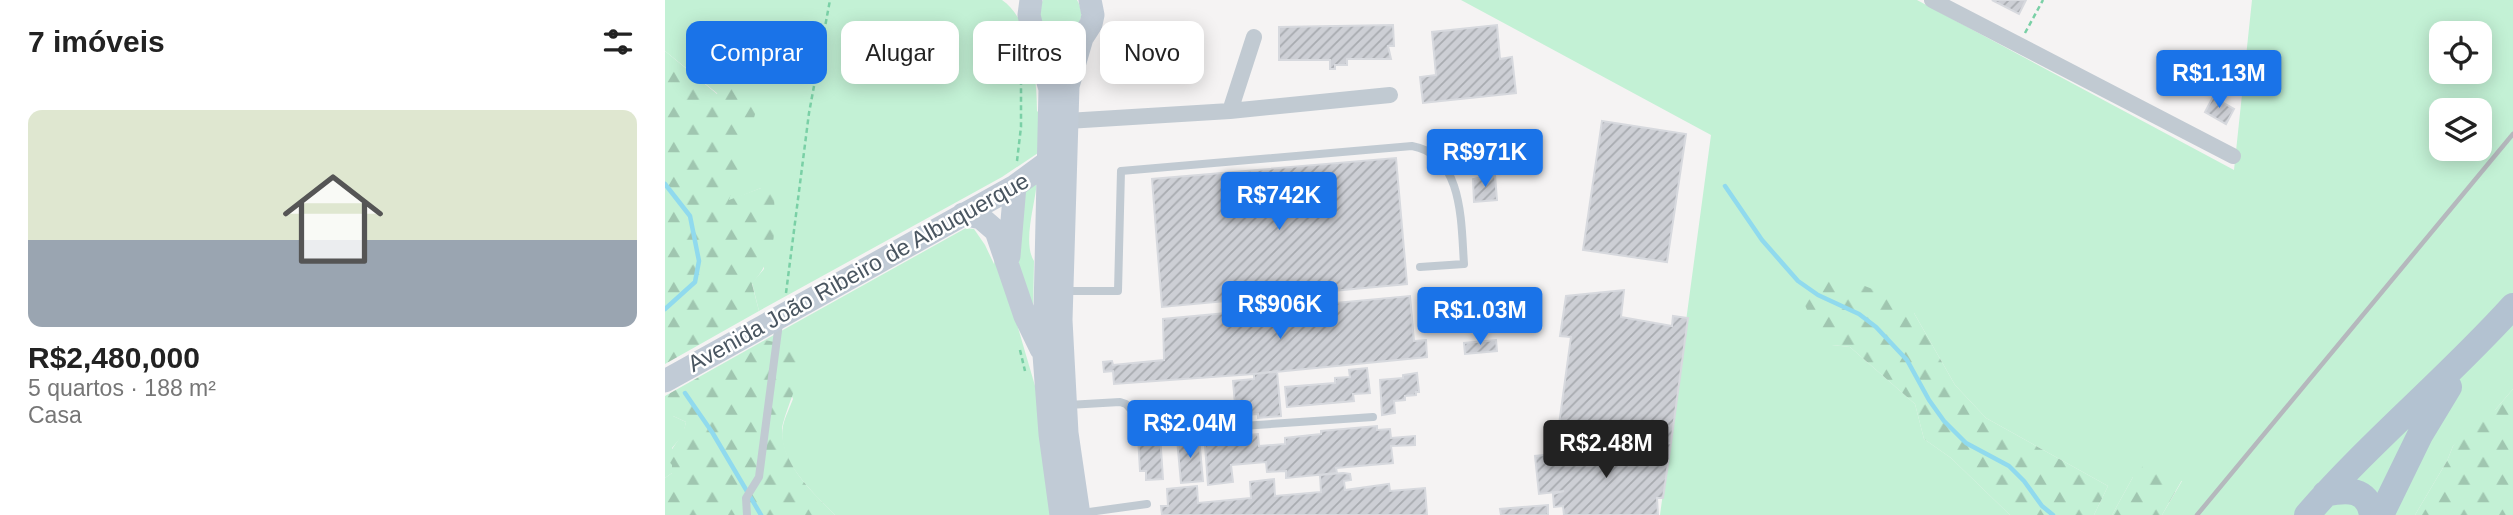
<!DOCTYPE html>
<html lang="pt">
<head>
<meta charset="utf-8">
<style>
	body { margin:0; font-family:Helvetica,sans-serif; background:#f6f6f6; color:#222; height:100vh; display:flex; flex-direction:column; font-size:26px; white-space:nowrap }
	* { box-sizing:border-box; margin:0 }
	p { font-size:23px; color:#767676 }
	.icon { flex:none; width:38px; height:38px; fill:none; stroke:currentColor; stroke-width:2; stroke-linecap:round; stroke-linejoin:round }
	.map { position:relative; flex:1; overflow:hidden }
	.drawer { display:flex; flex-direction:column; background:#fff; width:665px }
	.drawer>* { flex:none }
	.hud { position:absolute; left:21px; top:21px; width:665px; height:63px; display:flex; gap:14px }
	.buttons { position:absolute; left:1764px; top:21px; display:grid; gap:14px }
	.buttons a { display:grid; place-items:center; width:63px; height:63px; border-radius:14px; background:#fff; box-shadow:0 4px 18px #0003; font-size:35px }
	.price { position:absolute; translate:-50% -60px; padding:0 16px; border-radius:7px; background:#1a73e8; color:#fff; font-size:23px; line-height:46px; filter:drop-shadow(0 2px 4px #0008) }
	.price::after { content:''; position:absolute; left:50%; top:42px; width:21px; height:16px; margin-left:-10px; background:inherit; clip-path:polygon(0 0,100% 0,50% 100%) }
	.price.active { background:#222; color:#fff }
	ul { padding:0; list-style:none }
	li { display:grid; align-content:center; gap:14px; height:371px; padding:0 28px }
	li+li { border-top:2px solid #e0e0e0 }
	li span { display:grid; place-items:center; height:217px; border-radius:14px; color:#555 }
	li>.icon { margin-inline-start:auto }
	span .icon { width:126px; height:126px; fill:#fffc; stroke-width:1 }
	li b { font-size:30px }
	h2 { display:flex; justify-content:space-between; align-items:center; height:84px; padding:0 28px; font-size:30px }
	.chip { padding:0 24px; border-radius:14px; background:#fff; box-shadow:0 4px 18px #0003; font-size:24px; line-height:63px }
	.chip.active { background:#1a73e8; color:#fff }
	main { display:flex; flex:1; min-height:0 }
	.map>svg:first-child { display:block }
</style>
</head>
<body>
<main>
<section class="drawer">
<h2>7 imóveis<svg class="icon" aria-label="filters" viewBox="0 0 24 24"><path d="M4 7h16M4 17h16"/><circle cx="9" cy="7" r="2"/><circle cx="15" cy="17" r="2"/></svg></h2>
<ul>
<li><span style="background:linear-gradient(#dfe7d0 60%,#9aa5b1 0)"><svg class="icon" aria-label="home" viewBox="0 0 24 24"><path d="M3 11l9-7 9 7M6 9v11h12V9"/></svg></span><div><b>R$2,480,000</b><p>5 quartos · 188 m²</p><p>Casa</p></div></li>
</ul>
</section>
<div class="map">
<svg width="1848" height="515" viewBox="0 0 1848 515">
	<defs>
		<pattern id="forest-firs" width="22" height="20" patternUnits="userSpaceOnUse" patternTransform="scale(1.75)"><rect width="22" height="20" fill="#c3f1d5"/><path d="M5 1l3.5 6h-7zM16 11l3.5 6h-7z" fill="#a0c6b0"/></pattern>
		<pattern id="building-hatch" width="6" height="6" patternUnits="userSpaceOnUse" patternTransform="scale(1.75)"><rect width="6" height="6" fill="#cdcfd5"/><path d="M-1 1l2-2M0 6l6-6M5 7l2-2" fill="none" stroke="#a8abb0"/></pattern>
	</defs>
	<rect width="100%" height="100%" fill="#f5f3f3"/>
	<path fill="#c3f1d5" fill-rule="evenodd" d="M0,0H337C366,19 372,79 372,111L379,117L376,151L337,177L94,311L87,283L99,269L96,188L64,201L53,94L0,51Z
		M378,0H412C422,17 413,34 394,35C377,31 369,15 378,0Z
		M796,0H1252L1569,170L1587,0H1848V389L1830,410L1788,446L1782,461L1750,515H1497L1517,481L1468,477L1447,515H1429L1443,486L1321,418L1290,385L1249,313L1167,345L1185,347L1250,404L1259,439L1286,458L1345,515H995L1046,135ZM1776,33H1815V72H1776ZM1776,110H1815V149H1776Z
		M372,180C371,202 357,242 369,261L368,315L354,266V202L357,194Z
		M301,228L309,229L320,245L329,264L331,252L375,403L389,515H170C149,493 111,460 118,426C120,417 125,407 128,399L104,341L100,340Z
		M0,416H8L21,422L18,435L7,448V473L0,478Z"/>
	<path fill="url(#forest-firs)" d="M0,51L52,94L64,77L79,73L95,98L64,200L96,188L109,193C110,232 113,252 87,284L94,311L0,364Z
		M1166,273L1223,295L1249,313L1290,385L1321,418L1443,486L1429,515H1345L1286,458L1259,439L1250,404L1185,347L1167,345L1149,325L1133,290L1144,278Z
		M100,340C120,345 126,343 140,362C135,376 118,418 117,429C117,466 147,491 170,515H0V478L7,473V465L2,459C8,444 18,438 21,422L8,416H0V396Z
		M1848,389V515H1750L1782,461L1788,446L1816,412L1830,410Z
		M1482,462L1517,480L1497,515H1447L1468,477Z"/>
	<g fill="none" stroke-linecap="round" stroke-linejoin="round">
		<path stroke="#90daee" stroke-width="4.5" d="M0,184L25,216L34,261L30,282L0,309
			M1060,186L1097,240L1133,281L1153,295L1194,314L1211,327L1242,360L1264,400L1279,421L1301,443L1344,466L1359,481L1377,506L1388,515
			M20,393L47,432L96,515"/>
	</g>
	<path fill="url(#building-hatch)" stroke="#d7d9de" stroke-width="2" d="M1327,0H1361L1354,14Z
		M728,25L729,46H723L726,59H682V65H670V69H665V60H614V27Z
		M832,25L835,59L847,57L851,93L758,103L755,77L771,75L767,32Z
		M1543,57L1556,64L1559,59L1572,66L1563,82L1551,76L1543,90L1529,81Z
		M1548,97L1569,109L1561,124L1540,112Z
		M937,121L1021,134L1002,262L918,250Z
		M731,158L742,284L497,307L487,179Z
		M830,175L832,200L809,202L808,179Z
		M959,290L956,317L1007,326L1008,316L1023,318L1006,443L890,454L906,337L895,336L901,296Z
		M745,296L749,341L761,340L762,357L589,374L449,384L448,371L439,372L438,362L447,361L448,365L499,360L498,319Z
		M831,340L832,351L800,354L799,343Z
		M702,368L705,393L688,394L689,401L622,407L620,387L670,383V378L685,377L684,370Z
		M612,371L616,416L593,418V414L571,416L568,381L589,379V374Z
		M752,373L754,392H751V395L740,396V400L729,401L730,413L717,415L715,380L738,378V375Z
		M712,426V430L725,429L726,438L750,436V445L726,446L728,463L671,468L672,473L621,478V471L602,472L601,462L566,465L568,482L543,485L539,432L550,431V438L593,434L594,446L620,444V438L656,434V431Z
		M495,434L498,479L481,480V471H475L473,436Z
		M534,437L538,481L516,483L512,439Z
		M1006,443L998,498H992L993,515H899L898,506L889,507L888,494L899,491L874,494L870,456Z
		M678,473L685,474L686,480L679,481L680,490L724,484L725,491L760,488L762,515H497L496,506H503L502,489L532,486L533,503L586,498L585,482L609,479L610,496L656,492L655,475Z
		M883,505V515H836L835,509Z"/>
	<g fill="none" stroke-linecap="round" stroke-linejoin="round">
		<path stroke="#7ad0a6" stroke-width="2.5" stroke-dasharray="5 3.5" stroke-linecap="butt" d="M1360,33L1378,0
			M352,161L356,127V56
			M121,293L144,113L165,0
			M355,350L360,371"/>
		<path stroke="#c1cad2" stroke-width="8" d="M400,291H453L456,171L747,146C799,155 796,225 799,264L755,267
			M403,405L455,402L461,404L472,416L554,419L577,426L708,417
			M417,513L482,504
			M82,515L81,498L94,477L114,323"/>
		<path stroke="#c1cad2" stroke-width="16" d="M1267,0L1568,156
			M565,111L589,37
			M402,121L565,111L725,95"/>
		<path stroke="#c1cbd6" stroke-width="23" d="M366,0L364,15L368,32L385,89L379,355L385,434L396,515
			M298,214L316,218L331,231L360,316L376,349
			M344,256L350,186
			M0,381L350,186L384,161
			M414,515L402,433L396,320L403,86L417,38L426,24L428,15L425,0"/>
		<path stroke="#b3c2d1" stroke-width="26" d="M1660,494C1682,489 1703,488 1707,515
			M1642,515C1706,441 1782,379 1848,306
			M1716,515L1755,435L1784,387"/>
		<path stroke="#b5b8bd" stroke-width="4.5" d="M1532,515L1848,134"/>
	</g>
	<g text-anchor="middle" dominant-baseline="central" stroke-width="5" stroke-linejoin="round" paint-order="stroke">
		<g font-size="23" fill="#4a5661" stroke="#fff">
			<text transform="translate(193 272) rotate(-29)">Avenida João Ribeiro de Albuquerque</text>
		</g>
	</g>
</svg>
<div class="buttons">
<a><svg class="icon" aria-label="locate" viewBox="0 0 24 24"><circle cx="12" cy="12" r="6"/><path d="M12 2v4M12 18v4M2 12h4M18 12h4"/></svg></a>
<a><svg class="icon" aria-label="layers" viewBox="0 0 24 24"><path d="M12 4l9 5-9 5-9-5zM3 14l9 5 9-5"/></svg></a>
</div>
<b class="price" style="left:1554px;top:110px">R$1.13M</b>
<b class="price" style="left:820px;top:189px">R$971K</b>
<b class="price" style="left:614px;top:232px">R$742K</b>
<b class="price" style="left:615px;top:341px">R$906K</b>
<b class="price" style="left:815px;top:347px">R$1.03M</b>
<b class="price" style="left:525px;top:460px">R$2.04M</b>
<b class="price active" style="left:941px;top:480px">R$2.48M</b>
<div class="hud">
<a class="chip active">Comprar</a>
<a class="chip">Alugar</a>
<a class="chip">Filtros</a>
<a class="chip">Novo</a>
</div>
</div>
</main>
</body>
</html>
